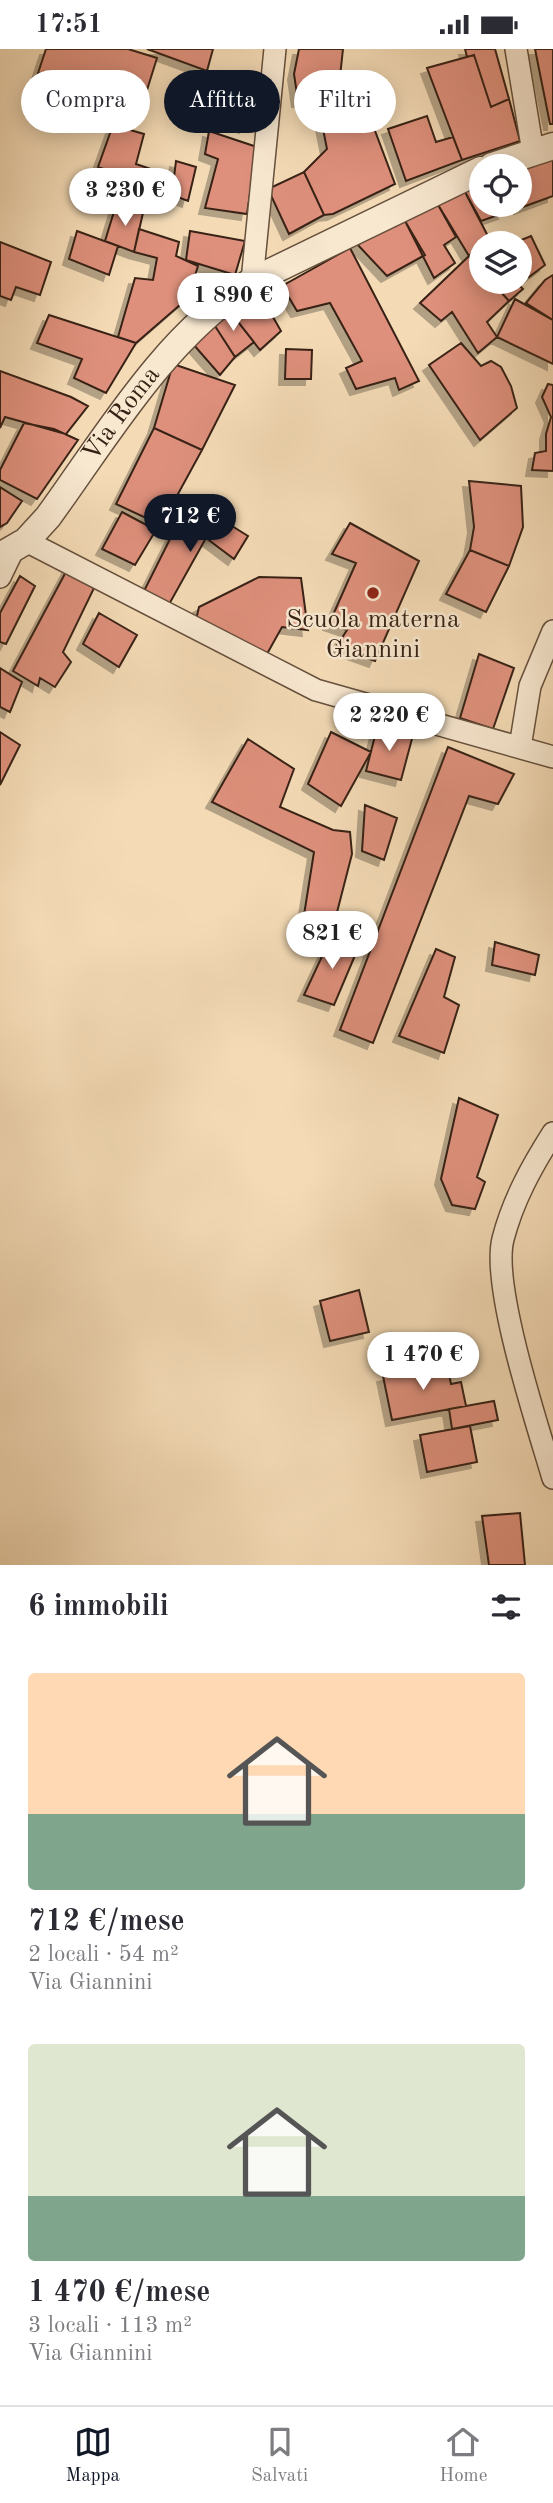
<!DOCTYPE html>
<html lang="it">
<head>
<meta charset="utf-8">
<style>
	body { margin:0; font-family:"Old Standard TT",serif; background:#f7f7f7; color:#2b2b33; height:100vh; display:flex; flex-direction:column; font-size:26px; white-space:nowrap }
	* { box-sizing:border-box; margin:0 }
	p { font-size:23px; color:#7c7c81 }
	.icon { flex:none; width:38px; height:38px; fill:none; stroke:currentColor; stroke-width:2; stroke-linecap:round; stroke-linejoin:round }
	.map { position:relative; height:1516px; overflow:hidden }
	.details { display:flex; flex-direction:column; background:#fff; flex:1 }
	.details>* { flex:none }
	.top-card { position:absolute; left:21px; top:21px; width:511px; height:63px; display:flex; gap:14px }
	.buttons { position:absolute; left:469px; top:105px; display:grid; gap:14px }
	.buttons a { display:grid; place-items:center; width:63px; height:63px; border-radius:50%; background:#fff; box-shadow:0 4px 18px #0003; font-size:35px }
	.price { position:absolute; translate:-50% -60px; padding:0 16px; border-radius:24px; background:#fff; color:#222; font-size:23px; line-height:46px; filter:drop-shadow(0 2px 4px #0008) }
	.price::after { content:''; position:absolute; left:50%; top:42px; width:21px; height:16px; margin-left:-10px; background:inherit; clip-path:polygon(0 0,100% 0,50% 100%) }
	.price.current { background:#111827; color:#fff }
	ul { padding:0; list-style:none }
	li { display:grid; align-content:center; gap:14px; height:371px; padding:0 28px }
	li span { display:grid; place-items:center; height:217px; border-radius:7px; color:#555 }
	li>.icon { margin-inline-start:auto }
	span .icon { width:126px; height:126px; fill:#fffc; stroke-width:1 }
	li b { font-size:30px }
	h2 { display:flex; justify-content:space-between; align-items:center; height:84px; padding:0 28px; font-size:30px }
	.tag { padding:0 24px; border-radius:32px; background:#fff; box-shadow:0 4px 18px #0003; font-size:24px; line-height:63px }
	.tag.current { background:#111827; color:#fff }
	.status { display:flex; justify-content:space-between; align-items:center; height:49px; padding:0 35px; background:#fff; direction:ltr }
	.status svg { height:19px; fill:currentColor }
	.tab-bar { display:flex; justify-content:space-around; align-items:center; height:98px; border-top:2px solid #e1e1e2; background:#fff; font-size:19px; color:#7c7c81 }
	.tab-bar a { display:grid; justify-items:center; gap:4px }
	.tab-bar .current { color:#111827 }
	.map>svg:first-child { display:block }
</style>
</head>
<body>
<div class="status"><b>17:51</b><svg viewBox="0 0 49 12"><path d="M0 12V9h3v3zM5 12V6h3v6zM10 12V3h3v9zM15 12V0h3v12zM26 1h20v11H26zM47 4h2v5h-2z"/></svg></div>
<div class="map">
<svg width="553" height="1516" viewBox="0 0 553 1516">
	<defs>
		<filter id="shadow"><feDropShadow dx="-6" dy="6" stdDeviation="0" flood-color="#0004"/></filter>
	</defs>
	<rect width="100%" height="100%" fill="#f4dbb6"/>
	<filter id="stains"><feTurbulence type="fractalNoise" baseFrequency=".00286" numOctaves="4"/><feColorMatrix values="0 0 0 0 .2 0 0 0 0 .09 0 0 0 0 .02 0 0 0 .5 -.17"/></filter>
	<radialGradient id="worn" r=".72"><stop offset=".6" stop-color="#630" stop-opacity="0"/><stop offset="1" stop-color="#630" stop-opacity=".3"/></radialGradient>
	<path fill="#de907c" stroke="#372215" stroke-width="2" filter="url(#shadow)" d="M46,0H128L157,9L142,57L38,24Z
		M147,0H213L207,22Z
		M299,0H343L337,55L298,52L294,25Z
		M465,0H495L509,50L491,58L474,6L467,8Z
		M535,0H553V75H550Z
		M474,6L491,58L509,50L520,92L462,111L427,19Z
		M210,29L257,43L245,78L196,60Z
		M340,60L343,81L369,66L395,135L333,165L324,166L304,123L327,100L320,65Z
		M427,67L436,93L453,88L462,111L406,132L388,80Z
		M113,76L144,85L136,115L174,128L176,112L196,118L188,152L98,118Z
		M209,82L257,98L247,165L205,159L218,110L205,105Z
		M553,106V147L520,159V119Z
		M304,123L324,166L289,185L268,140Z
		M481,134V156H500L504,164L481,172L464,141Z
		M464,141L490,191L481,194L469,207L437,154Z
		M437,154L456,188L444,196L455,214L434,229L405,172Z
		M116,156L143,164L134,203L105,192Z
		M405,172L425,206L387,227L357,195Z
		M139,180L179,193L176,207L198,217L188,249L136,294L118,288L135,229L153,231L157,209L134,203Z
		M77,182L118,197L109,226L69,210Z
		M190,182L245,192L235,226L186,211Z
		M531,187L545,216L529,228L520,212V194H514Z
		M0,193L51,213L40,246L16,238L11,251L0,247Z
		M481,198V221L469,207Z
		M350,199L419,332L399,341L395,329L356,340L346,319L362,312L330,254L297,262L282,237Z
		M469,207L481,221V233H492L509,252L487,273L497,288L478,304L452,263L441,272L420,254Z
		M553,226V271L526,254L545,231Z
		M492,233H516L523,240L509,252Z
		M257,240L281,282L260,301L228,260Z
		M515,250L553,271V315L497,288Z
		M228,260L254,293L235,308L213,274Z
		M49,266L136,294L106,344L74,329L82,310L37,294Z
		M213,274L235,308L220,326L193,295Z
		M461,294L481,317L491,312L501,318L511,337L517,359L480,391L429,316Z
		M286,300L312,301L311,330H285Z
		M173,315L235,336L202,401L154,379Z
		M0,322L71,348L88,357L66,385L5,368L0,379Z
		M548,335L553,336V422L532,421L535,404L546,402V385L551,368L542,348Z
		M24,374L54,380L78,391L37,450L0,431V421Z
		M154,379L202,401L161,476L116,455Z
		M469,432L521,437L523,478L509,517L470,501L474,478Z
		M0,438L22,452L7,474L0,478Z
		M208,462L248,487L234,510L206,489L167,559L142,546L181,468L196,478Z
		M122,463L156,481L135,516L102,500Z
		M350,474L419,512L375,612L336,598L347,581L329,575L356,514L332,505Z
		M470,501L509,517L486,563L446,545Z
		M68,519L96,535L63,603L71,613L55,638L40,629L38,637L13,622Z
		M20,527L35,537L6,595L0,593V564Z
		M259,528L301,529L308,581L282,578L267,605L196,571L199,558Z
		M99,564L137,586L119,618L83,595Z
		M479,605L514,619L493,680L460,669Z
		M0,619L22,633L10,663L0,658Z
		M377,679L413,686L401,731L366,722Z
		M0,683L20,696L0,736Z
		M331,683L371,703L341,757L308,735Z
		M248,690L294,720L280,758L333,781L350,783L352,805L335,871L304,866L314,803L212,753Z
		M448,698L514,725L498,755L469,747L373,994L340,981Z
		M365,756L397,769L384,811L362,802Z
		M331,888L359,897L334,956L304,946Z
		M495,893L539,906L535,926L492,916Z
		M436,900L455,908L444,948L459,956L444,1004L399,987Z
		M459,1049L498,1066L477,1128L485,1133L475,1160L452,1156L441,1130Z
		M359,1241L369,1283L330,1292L320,1252Z
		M447,1315L451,1335L461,1333L466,1357L392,1371L383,1327Z
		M494,1352L498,1371L452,1380L449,1360Z
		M470,1377L477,1413L427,1423L420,1386Z
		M520,1464L525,1516H489L482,1467Z"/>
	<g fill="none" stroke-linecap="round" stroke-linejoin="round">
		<defs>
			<path id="minor" d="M516,0L533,103
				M252,232L275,0
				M26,492L316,641L553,708
				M0,528L14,499
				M520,698L530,637L553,582
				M553,1084C532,1117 513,1151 503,1190C491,1237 538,1378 553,1429"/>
			<g id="tertiary">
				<path d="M492,117L553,97"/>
				<path id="s1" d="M0,507L26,492L48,468C109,384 163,290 252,232L481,121"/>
			</g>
		</defs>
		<use href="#minor" stroke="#66503d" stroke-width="24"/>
		<use href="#tertiary" stroke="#66503d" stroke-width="29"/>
		<use href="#minor" stroke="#f8e8d0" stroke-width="21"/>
		<use href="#tertiary" stroke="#f8e8d0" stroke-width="26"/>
	</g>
	<circle fill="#8f2418" stroke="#f8e8d0" stroke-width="2.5" cx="373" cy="544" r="7"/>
	<g text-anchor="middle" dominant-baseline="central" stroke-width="5" stroke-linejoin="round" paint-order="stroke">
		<g font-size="26" fill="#372215" stroke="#f8e8d0">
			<text stroke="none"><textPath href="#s1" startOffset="189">Via Roma</textPath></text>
		</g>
		<g font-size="26" fill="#372215" stroke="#f8e8d0">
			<text x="373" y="571">Scuola materna<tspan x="373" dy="30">Giannini</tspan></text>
		</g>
	</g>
	<rect width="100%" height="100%" filter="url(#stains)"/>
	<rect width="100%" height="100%" fill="url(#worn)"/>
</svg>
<div class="buttons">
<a><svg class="icon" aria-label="locate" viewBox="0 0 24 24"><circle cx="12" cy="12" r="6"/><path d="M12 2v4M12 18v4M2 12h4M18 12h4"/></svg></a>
<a><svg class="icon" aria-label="layers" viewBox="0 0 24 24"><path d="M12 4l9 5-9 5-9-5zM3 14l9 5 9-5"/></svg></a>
</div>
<b class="price" style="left:125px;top:179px">3 230 €</b>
<b class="price" style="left:233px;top:284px">1 890 €</b>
<b class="price current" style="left:190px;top:505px">712 €</b>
<b class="price" style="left:389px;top:704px">2 220 €</b>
<b class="price" style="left:332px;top:922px">821 €</b>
<b class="price" style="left:423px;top:1343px">1 470 €</b>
<div class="top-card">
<a class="tag">Compra</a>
<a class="tag current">Affitta</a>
<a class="tag">Filtri</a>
</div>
</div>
<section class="details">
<h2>6 immobili<svg class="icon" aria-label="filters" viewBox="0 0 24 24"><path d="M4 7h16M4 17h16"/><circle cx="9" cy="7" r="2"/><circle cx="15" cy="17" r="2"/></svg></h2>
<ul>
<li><span style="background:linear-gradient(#ffd9b3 65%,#7fa58c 0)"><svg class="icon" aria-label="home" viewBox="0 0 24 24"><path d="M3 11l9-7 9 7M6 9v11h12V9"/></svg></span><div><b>712 €/mese</b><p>2 locali · 54 m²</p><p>Via Giannini</p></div></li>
<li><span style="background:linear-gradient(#dfe7d0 70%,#7fa58c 0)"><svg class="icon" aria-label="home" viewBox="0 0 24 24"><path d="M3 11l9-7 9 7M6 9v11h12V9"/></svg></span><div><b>1 470 €/mese</b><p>3 locali · 113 m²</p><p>Via Giannini</p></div></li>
</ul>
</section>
<nav class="tab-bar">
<a class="current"><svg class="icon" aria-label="map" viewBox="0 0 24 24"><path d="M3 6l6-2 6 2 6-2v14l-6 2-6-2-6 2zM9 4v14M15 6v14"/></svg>Mappa</a>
<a><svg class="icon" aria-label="saved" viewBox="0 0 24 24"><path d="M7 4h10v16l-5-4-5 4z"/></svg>Salvati</a>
<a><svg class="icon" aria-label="home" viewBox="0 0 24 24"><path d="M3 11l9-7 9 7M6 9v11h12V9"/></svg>Home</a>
</nav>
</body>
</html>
